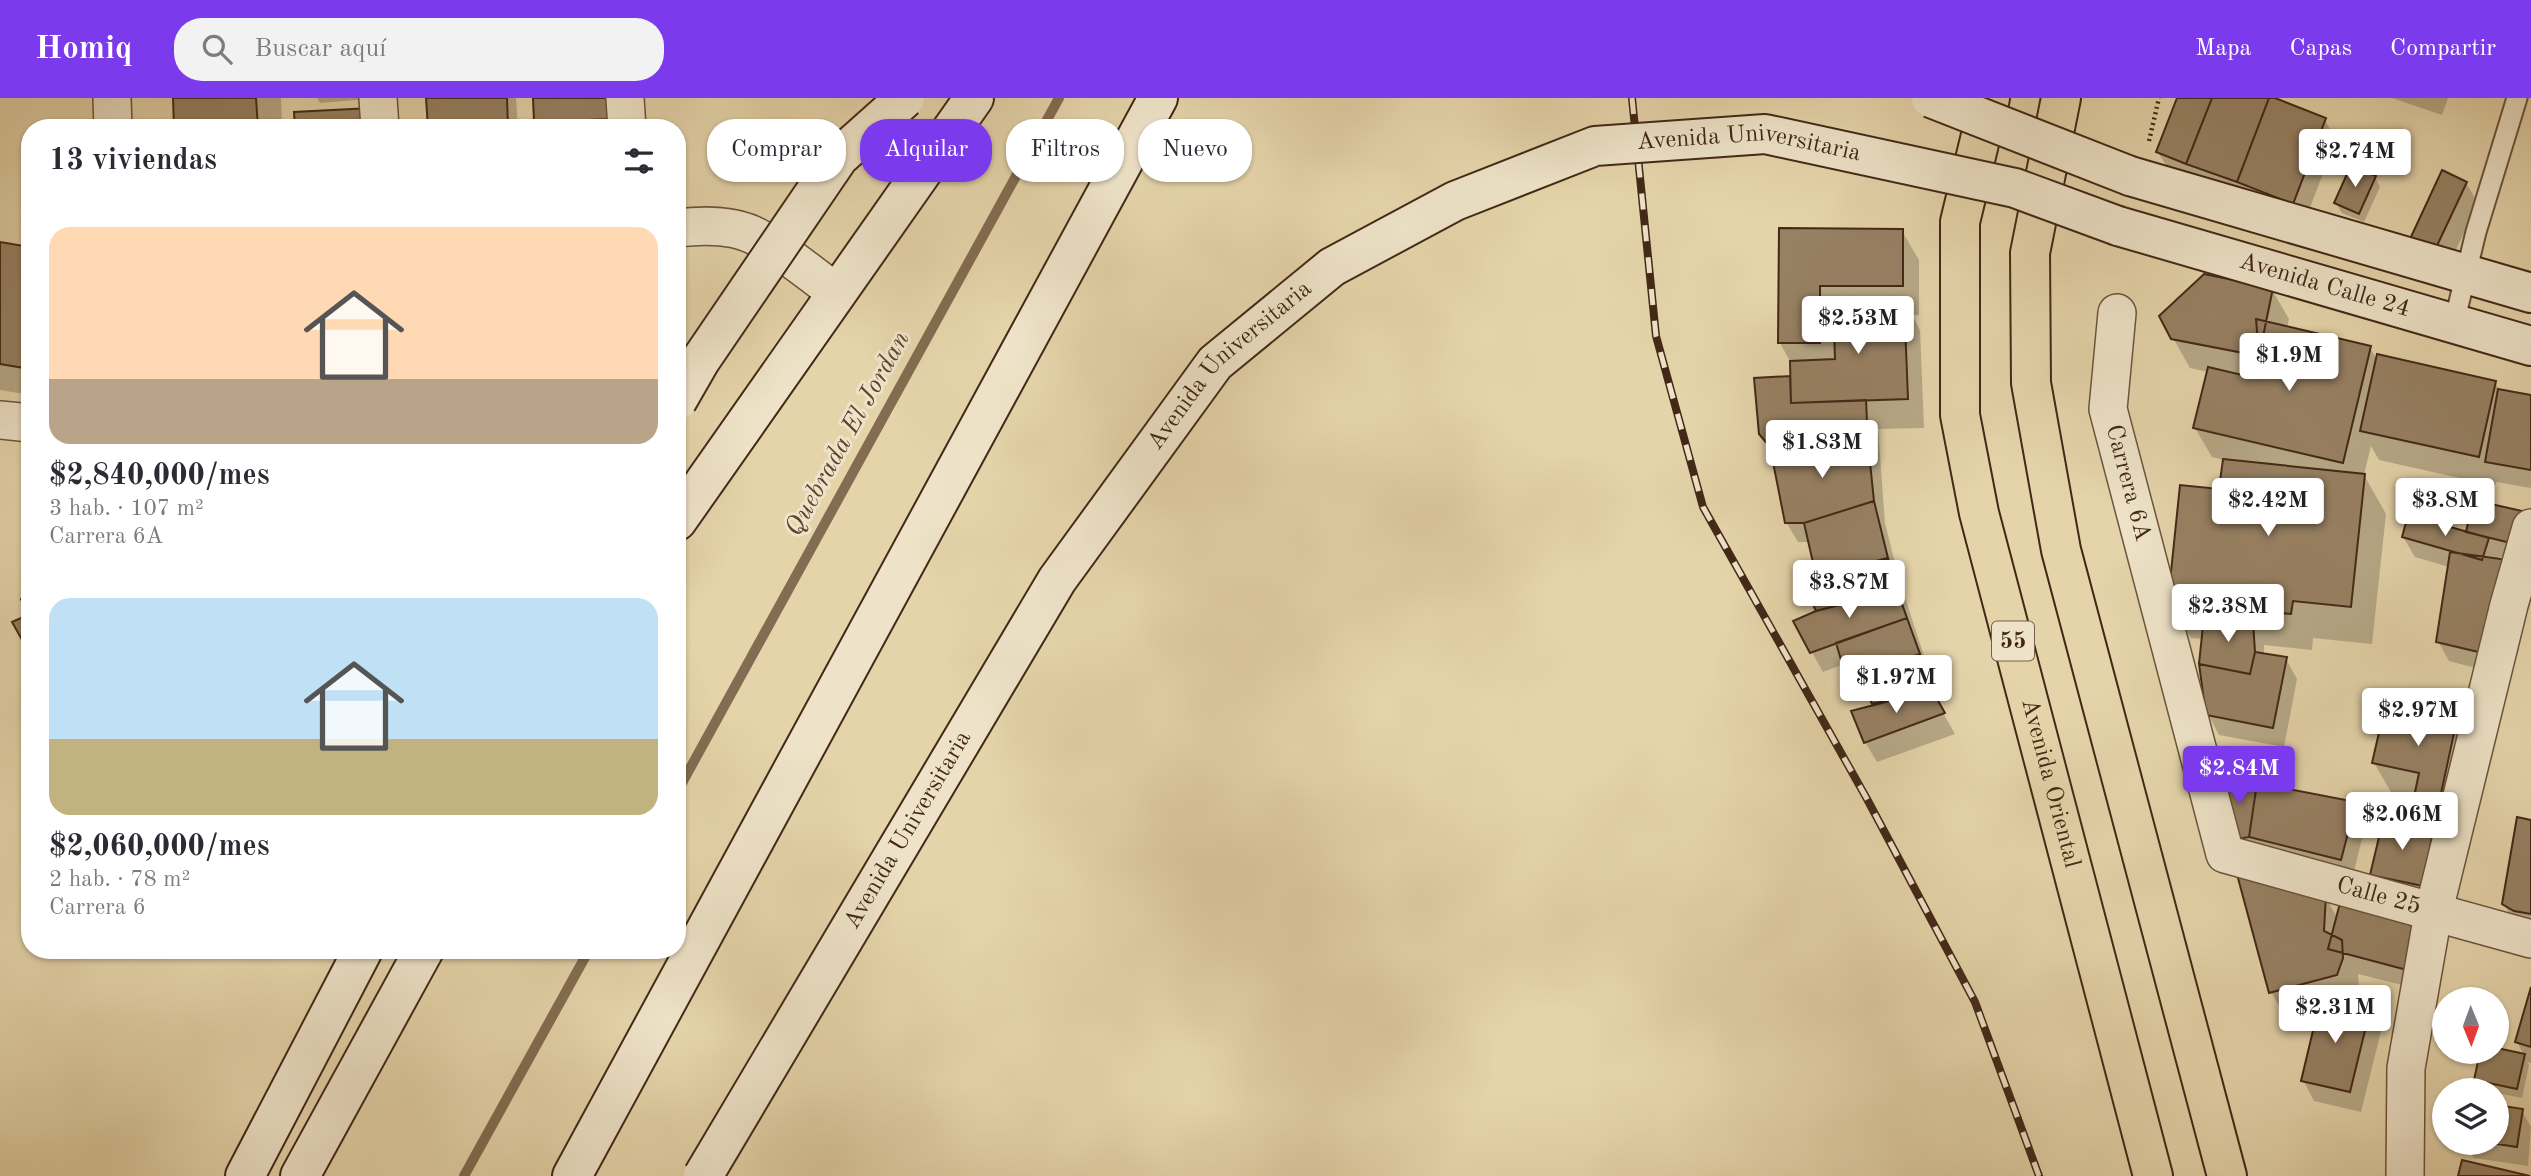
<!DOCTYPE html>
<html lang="es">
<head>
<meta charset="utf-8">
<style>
	body { margin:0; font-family:"Old Standard TT",serif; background:#f2f2f3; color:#2b2b33; height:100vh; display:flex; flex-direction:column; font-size:26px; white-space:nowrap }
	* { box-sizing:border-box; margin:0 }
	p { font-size:23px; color:#7c7c81 }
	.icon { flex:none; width:38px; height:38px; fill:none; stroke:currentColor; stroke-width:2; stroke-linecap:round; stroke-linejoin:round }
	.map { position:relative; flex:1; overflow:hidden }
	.side { position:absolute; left:21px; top:21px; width:665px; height:840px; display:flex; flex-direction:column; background:#fff; border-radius:28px; box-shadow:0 2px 5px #0004 }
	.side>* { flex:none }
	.hud { position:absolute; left:707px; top:21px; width:665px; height:63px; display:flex; gap:14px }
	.needle { width:46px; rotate:179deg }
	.buttons { position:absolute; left:2432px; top:889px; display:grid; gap:14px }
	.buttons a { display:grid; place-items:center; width:77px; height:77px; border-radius:50%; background:#fff; box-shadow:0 2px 5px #0004; font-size:35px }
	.price { position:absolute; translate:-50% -60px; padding:0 16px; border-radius:7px; background:#fff; color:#222; font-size:23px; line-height:46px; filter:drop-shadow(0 2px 4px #0008) }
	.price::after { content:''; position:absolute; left:50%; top:42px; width:21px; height:16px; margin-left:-10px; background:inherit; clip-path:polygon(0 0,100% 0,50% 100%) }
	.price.active { background:#7c3aed; color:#fff }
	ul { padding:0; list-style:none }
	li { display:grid; align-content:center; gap:14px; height:371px; padding:0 28px }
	li span { display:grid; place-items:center; height:217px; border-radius:21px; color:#555 }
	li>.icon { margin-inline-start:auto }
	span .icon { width:126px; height:126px; fill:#fffc; stroke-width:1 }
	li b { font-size:30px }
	h2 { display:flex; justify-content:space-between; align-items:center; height:84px; padding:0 28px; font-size:30px }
	.pill { padding:0 24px; border-radius:28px; background:#fff; box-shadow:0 2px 5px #0004; font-size:24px; line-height:63px }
	.pill.active { background:#7c3aed; color:#fff }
	header { display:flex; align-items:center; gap:42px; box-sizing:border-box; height:98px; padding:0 35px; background:#7c3aed; color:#fff }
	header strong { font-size:33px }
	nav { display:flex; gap:38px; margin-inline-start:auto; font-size:24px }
	.search { width:490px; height:63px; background:#f2f2f3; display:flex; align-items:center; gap:18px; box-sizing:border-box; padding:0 24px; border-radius:28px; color:#7c7c81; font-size:26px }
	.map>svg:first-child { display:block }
</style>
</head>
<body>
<header>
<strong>Homiq</strong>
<div class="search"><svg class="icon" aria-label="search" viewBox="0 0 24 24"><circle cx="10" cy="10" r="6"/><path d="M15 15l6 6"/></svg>Buscar aquí</div>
<nav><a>Mapa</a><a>Capas</a><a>Compartir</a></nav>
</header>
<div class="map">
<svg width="2531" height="1078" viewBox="0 0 2531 1078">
	<rect width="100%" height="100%" fill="#e5d4aa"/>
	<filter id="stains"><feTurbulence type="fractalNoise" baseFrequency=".00286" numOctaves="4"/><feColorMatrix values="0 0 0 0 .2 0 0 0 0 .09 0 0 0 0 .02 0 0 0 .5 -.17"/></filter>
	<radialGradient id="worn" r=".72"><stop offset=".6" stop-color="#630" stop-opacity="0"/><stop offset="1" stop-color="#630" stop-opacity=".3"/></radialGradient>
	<path fill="#0003" d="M175,0H281L282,30H176Z
		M317,0H380L320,5Z
		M428,0H516L518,30H429Z
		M534,0H623L624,30H539L535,23Z
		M2179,0H2270L2325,22L2336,42L2304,125L2170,74L2158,54Z
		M2392,0H2448L2442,17Z
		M2375,79L2380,89L2364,124L2342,115L2336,105Z
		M2466,85L2478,105L2447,171L2424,161Z
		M1781,132L1902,133L1919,162V217H1912L1920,232L1924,330L1878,331L1885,425L1899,481L1942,613L1955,636L1877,664L1865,644L1874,608L1864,585H1855L1844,566L1823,574L1795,524L1818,514V480L1810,444H1798L1786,424L1773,356L1761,335L1756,282L1792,280L1791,265L1780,245Z
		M0,146L30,151V297L0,292Z
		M2272,192L2289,221L2287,230L2370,250L2377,262L2495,285L2500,293L2531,298V390L2496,384L2495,388L2379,362L2371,348L2364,377L2386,416L2372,546L2313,540L2312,552L2264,547V557L2286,561L2297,581L2284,649L2219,637L2208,616L2203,541L2191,540L2169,502L2221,393L2224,362L2212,359L2195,330L2209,274L2190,270L2173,240Z
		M2475,404L2531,466L2500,459L2499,463L2498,576L2449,563L2438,543L2449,469L2415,459L2403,439L2467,435Z
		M2458,609L2475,639L2434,807L2383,797L2372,777L2410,728L2416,699L2391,694L2374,665Z
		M2354,705L2366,725L2352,781L2233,742Z
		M2531,724V834L2515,827L2504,806Z
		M2325,798L2338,821L2418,827V891L2358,876L2359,890L2353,906L2347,908L2369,913L2381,933L2361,1014L2314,1003L2303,982L2319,915L2288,923L2271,894Z
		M2531,895V965L2527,964L2529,967L2522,1000L2497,995V992H2482L2476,982L2482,954L2524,957L2517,944Z
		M2522,1013L2531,1029L2528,1068L2474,1060L2465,1045H2497Z"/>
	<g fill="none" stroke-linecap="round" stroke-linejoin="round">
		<path stroke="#836c51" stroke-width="10" d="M677,694L1059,0
			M464,1078L589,852"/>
	</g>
	<path fill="#978163" stroke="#432817" stroke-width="2" d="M173,0H256L258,30H174Z
		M426,0H507L508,30H428Z
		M533,0H613L614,21L534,24Z
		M2177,0H2212L2186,66L2156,54Z
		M2212,0H2269L2237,84L2186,66Z
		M2269,0H2275L2326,20L2293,106L2237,84Z
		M371,10L372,30H295L294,14Z
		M2351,67L2376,78L2359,116L2334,105Z
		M2442,72L2467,84L2435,152L2410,141Z
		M1779,130L1903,131V188H1820V245H1778Z
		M0,144L30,149V271L0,266Z
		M2204,176L2273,190L2259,258L2171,241L2159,218Z
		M1904,200L1908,301L1791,305L1790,263L1835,261L1833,203Z
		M2256,221L2371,248L2343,365L2193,330L2208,269L2242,277L2259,258Z
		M2377,256L2496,283L2479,359L2360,333Z
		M1790,278L1791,305L1866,302L1868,345L1770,349L1759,336L1754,280Z
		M2498,291L2531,297V372L2485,364Z
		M1868,345L1874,403L1804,425H1785L1770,349Z
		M2223,361L2365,376L2351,509L2293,503L2291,516L2168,503L2180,387L2219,391Z
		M2473,402L2531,415L2523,448L2466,434Z
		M1874,403L1888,460L1816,478L1804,425Z
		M2408,417L2489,440L2482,462L2402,439Z
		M2450,454L2508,462L2487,556L2436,544Z
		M1888,460L1897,492L1816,513L1802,482Z
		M1897,492L1907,520L1810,555L1793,523L1816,513Z
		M30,498V556L12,524L28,517L21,501Z
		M2204,518L2253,524L2255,554L2250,576L2199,566Z
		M1907,520L1920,556L1859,577L1854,565H1842L1836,545Z
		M2255,554L2287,559L2273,630L2206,617L2199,566L2250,576Z
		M1920,556L1932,592L1872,606L1859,577Z
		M2389,591L2460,607L2433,733L2408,728L2419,675L2372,665Z
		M1932,592L1945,615L1864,645L1851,613Z
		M2219,680L2257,685L2249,739L2232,742Z
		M2257,685L2356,704L2341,762L2249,739Z
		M2384,718L2433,733L2423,788L2370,777Z
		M2517,719L2531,722V816L2514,813L2502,806Z
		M2235,769L2326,796L2324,833L2342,842L2343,860L2337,877L2269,895Z
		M2340,805L2419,825L2407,872L2328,851Z
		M2531,889V949L2515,944Z
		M2321,899L2370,912L2350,994L2301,983Z
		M2497,950L2525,956L2517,991L2474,982L2480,954H2497Z
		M2497,1007L2523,1011L2517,1049L2491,1045H2497Z
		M2462,1062L2530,1078H2458Z"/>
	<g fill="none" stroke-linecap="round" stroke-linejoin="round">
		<defs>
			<path id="service" d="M2454,225L2476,134L2517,0"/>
			<g id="minor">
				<path d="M112,0L113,30"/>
				<path d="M378,0L380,30"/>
				<path d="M625,0L627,30"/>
				<path d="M677,130C703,127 734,126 757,139C782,151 813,178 837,195"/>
				<path id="s1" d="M2117,215L2108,311L2225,756L2531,841"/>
				<path d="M0,322L30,325"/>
				<path d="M2405,1078L2406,970L2433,816L2509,507L2531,430"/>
			</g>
			<g id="secondary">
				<path d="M2130,78L2531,195"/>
				<path id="s2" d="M2118,128L2531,248"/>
				<path d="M677,423L974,0"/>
				<path d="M245,1078L363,852"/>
				<path d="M300,1078L424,852"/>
				<path d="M572,1078L1158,0"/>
			</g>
			<g id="primary">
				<path id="s3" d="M1990,0L1960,124V317L1979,415L2153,1078"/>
				<path d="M2061,0L2030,155L2031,285L2061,452L2227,1078"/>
			</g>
		</defs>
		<use href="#service" stroke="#6c533c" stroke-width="23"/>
		<use href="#minor" stroke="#6c533c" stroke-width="40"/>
		<use href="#secondary" stroke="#432817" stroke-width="42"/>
		<use href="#primary" stroke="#432817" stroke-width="42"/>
		<path stroke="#432817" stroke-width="4.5" stroke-dasharray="2 3.5" stroke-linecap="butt" d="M2149,43L2159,0"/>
		<use href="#service" stroke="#eee3c8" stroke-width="19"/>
		<use href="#minor" stroke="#eee3c8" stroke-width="37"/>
		<use href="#secondary" stroke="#eee3c8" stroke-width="38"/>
		<use href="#primary" stroke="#e5d4aa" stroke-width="38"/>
		<defs>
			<path id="rail" d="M1632,0L1656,238L1703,409L1867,701L1975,904L2039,1078"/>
		</defs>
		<use href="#rail" stroke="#432817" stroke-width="8"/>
		<use href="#rail" stroke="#eee3c8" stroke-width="5" stroke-dasharray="16" stroke-linecap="butt"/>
		<defs>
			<g id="secondary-bridge">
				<path d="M1931,0L2130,78"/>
				<path d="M677,303L700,263L839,59L905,0"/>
				<path id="s4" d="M703,1078L1057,482L1215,265L1332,169L1455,103L1595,48L1765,36L2015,90L2118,128"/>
			</g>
		</defs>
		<use href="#secondary-bridge" stroke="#432817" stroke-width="42" stroke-linecap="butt"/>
		<use href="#secondary-bridge" stroke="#eee3c8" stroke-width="38"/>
	</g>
	<g text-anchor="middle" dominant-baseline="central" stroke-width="6" stroke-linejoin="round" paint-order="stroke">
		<rect fill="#eee3c8" stroke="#76604c" stroke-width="2" x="1992" y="523.5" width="42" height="39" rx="5"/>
		<g font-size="23" font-weight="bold" fill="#432817">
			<text x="2013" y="543">55</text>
		</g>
		<g font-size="24" fill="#432817" stroke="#eee3c8">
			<text stroke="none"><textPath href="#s4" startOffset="1558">Avenida Universitaria</textPath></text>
			<text stroke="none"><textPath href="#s2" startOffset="215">Avenida Calle 24</textPath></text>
			<text stroke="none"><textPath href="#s4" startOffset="970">Avenida Universitaria</textPath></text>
			<text stroke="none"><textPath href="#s1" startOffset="173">Carrera 6A</textPath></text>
			<text stroke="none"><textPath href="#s3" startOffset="700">Avenida Oriental</textPath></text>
			<text stroke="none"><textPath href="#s4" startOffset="402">Avenida Universitaria</textPath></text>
			<text stroke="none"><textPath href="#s1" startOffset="716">Calle 25</textPath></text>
		</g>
		<g font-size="26" font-style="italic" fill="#5e442f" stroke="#eee3c8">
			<text transform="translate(848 336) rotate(-61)">Quebrada El Jordan</text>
		</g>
	</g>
	<rect width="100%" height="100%" filter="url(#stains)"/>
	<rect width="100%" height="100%" fill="url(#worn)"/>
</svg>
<div class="buttons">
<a><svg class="needle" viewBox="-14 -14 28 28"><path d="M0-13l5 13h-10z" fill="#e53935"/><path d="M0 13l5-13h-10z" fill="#7c7c81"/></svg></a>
<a><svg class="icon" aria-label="layers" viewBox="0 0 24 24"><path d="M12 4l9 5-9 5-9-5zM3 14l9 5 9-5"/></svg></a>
</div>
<b class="price" style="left:2355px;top:91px">$2.74M</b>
<b class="price" style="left:1858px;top:258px">$2.53M</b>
<b class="price" style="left:2289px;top:295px">$1.9M</b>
<b class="price" style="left:1822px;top:382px">$1.83M</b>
<b class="price" style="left:2268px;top:440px">$2.42M</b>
<b class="price" style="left:2445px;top:440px">$3.8M</b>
<b class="price" style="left:1849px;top:522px">$3.87M</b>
<b class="price" style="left:2228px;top:546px">$2.38M</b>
<b class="price" style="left:1896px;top:617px">$1.97M</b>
<b class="price" style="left:2418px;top:650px">$2.97M</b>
<b class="price active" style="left:2239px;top:708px">$2.84M</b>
<b class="price" style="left:2402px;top:754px">$2.06M</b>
<b class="price" style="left:2335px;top:947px">$2.31M</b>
<div class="hud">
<a class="pill">Comprar</a>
<a class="pill active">Alquilar</a>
<a class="pill">Filtros</a>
<a class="pill">Nuevo</a>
</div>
<section class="side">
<h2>13 viviendas<svg class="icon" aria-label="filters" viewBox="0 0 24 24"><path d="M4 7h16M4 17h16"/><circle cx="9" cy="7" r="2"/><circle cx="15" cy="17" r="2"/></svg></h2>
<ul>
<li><span style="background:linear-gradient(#ffd9b3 70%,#b9a48a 0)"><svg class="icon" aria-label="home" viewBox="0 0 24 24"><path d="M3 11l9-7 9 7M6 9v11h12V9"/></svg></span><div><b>$2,840,000/mes</b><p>3 hab. · 107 m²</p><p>Carrera 6A</p></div></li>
<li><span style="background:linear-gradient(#bfe0f5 65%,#c2b280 0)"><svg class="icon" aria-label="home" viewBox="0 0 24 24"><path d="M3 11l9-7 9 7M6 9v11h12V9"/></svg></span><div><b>$2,060,000/mes</b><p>2 hab. · 78 m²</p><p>Carrera 6</p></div></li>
</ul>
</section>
</div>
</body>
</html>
